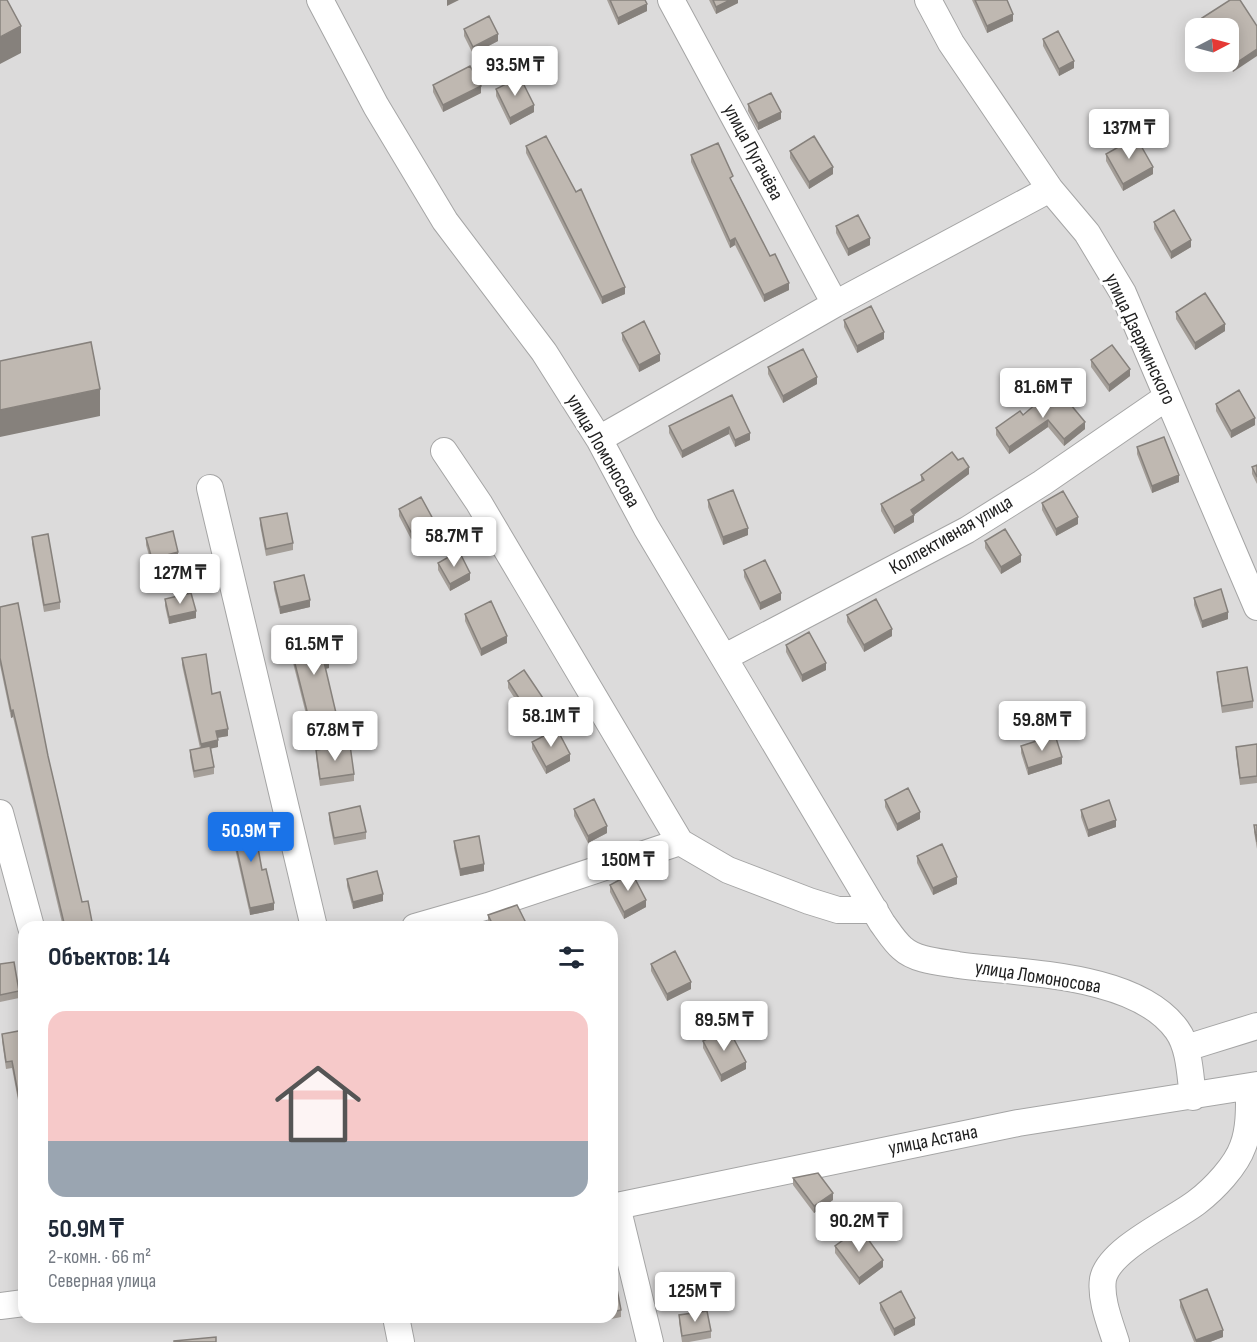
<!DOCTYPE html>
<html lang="ru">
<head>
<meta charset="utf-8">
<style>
	body { margin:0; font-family:"Sofia Sans Condensed",sans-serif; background:#f2f2f3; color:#1f2937; height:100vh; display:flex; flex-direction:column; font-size:22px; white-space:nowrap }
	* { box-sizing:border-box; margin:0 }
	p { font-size:20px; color:#747a83 }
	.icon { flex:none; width:33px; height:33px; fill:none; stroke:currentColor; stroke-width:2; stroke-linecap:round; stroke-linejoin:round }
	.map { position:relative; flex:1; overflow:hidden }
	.drawer { position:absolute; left:18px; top:921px; width:600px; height:402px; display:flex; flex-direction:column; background:#fff; border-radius:18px; box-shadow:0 3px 15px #0003 }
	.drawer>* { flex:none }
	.needle { width:39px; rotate:84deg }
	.tools { position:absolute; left:1185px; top:18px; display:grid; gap:12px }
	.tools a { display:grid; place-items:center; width:54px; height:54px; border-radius:12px; background:#fff; box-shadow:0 3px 15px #0003; font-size:30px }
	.price { position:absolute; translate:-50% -51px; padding:0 14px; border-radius:6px; background:#fff; color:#222; font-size:20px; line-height:39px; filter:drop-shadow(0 2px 3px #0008) }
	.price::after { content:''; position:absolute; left:50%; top:36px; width:18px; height:14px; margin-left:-9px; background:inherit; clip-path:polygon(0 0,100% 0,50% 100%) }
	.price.selected { background:#1a73e8; color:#fff }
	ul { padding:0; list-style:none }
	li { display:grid; align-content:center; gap:12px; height:318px; padding:0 30px }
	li+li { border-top:2px solid #e0e1e3 }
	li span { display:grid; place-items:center; height:186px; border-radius:18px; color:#555 }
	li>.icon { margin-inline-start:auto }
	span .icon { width:108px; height:108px; fill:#fffc; stroke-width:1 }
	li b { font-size:26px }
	h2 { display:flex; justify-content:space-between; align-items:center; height:72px; padding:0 30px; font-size:26px }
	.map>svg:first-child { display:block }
</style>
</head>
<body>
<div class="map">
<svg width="1257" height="1342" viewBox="0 0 1257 1342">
	<rect width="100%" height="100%" fill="#efece5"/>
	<path fill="#dcdbdb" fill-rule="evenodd" d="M0,0H1257V1342H0ZM1196,28H1228V62H1196ZM24,927H612V1317H24Z"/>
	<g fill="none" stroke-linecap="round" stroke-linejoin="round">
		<defs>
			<path id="minor" d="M320,0L376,106L445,221L544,352L599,439L646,527L882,923C888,931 894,941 902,948C916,961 941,962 958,965C1022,974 1136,973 1177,1030C1190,1048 1190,1076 1193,1097
				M671,0L835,304
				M928,0L951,43L1050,189L1087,233L1123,293L1257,607
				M599,439L835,304L1050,189
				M444,451L479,503L680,842L728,870L809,901L838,910H875
				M210,488L314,927
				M725,657L967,530L1042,483L1167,397
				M0,813L31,927
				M415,927L488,906L680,842
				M1186,1048L1257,1026
				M617,1206L650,1342
				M612,1207L1018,1123L1257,1085
				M0,1306L24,1303
				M396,1317L401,1342
				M1116,1342C1110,1323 1100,1299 1103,1279C1109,1249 1174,1220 1197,1202C1214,1189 1236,1166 1243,1146C1250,1128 1249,1105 1249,1087"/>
		</defs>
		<use href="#minor" stroke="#a5a5a5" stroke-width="28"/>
		<use href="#minor" stroke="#fff" stroke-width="26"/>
	</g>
	<path fill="#a49e98" d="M607,0H645L647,11L618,25Z
		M709,0H738V3L716,14Z
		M972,0H1007L1013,21L987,33Z
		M1240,0L1233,72L1227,62H1228V28H1205L1202,25V18Z
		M464,29L498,41L473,54L464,36Z
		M1043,39L1074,68L1059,76L1043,46Z
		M433,85L481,93L443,112L433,92Z
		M496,89L534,112L510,125L496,96Z
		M748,104L781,119L758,130L748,111Z
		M526,146L625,294L602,304L526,153Z
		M790,151L833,174L809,189L790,158Z
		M1106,154L1153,174L1123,191L1106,161Z
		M691,155L733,183L770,256L789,290L764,302L735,245L730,248L691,162Z
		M1154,222L1191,247L1171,259L1154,229Z
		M836,226L870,245L848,256L836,233Z
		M1176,312L1225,331L1195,350L1176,319Z
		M844,320L884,339L857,353L844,327Z
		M622,333L660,361L639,372L622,340Z
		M1091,360L1130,376L1109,392L1091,367Z
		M768,367L817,384L783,403L768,374Z
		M732,395L750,440L735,447L729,434L682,458L669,433V426Z
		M1216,404L1255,425L1231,438L1216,411Z
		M1023,415L1085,429L1064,446L1048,427L1009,454L996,435V428Z
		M1137,447L1179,482L1152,493L1137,454Z
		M1257,465V484L1252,474V467Z
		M969,474L914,515V522L894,534L881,511V504L921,482V475Z
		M708,500L748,535L723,545L708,507Z
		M1042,503L1078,524L1056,536L1042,510Z
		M399,509L433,526L411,539L399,516Z
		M260,518L293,543V550L266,556L260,525Z
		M32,537L60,602V609L44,612L32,544Z
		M146,538L178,559L152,566L146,545Z
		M985,541L1021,562L1001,574L985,548Z
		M438,563L470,580L450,591L438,570Z
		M744,570L781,600L760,610L744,577Z
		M274,582L310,607L280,614L274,589Z
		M1194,598L1228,619L1202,628L1194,605Z
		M165,599L196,618L169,624L165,606Z
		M0,607L48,756L82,902L93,927H63L13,717L11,718L0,665Z
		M465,614L507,643L481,656L465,621Z
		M847,615L892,636L864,652L847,622Z
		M290,644L329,668L325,669L336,720L309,726L290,651Z
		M786,645L826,670L802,682L786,652Z
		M182,658L212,694L228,736L217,738L218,747L211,748L214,767V774L194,778L190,757V750L200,748L182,665Z
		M1217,672L1253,701V708L1222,713L1217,679Z
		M508,681L543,705L526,716L508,688Z
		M532,742L570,761L546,774L532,749Z
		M1257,744V783L1240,785L1236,754V747Z
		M1021,746L1062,764L1028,775L1021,753Z
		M316,750L354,774V781L320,786L316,757Z
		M885,800L920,819L897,831L885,807Z
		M574,809L607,833L588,843L574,816Z
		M1081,810L1116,827L1088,837L1081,817Z
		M329,813L366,832V839L334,845L329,820Z
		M230,819L262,870L274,910L250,915L230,826Z
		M1254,825H1257V849L1254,832Z
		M454,841L484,871L460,876L454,848Z
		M917,856L957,884L933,895L917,863Z
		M347,879L383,901L353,909L347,886Z
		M610,885L646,907L624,919L610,892Z
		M488,915L528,927H491L488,922Z
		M0,964L19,991V998L0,1002Z
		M651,964L691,989L667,1001L651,971Z
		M24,1030V1127H23L12,1068L6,1069L2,1041V1034Z
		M703,1041L746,1069L721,1082L703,1048Z
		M793,1178L833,1200L814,1213L793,1185Z
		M835,1246L883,1267L859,1285L835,1253Z
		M612,1290L621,1310V1317L592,1323L590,1317H612Z
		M1180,1300L1223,1337L1210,1342H1194L1180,1307Z
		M880,1303L915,1325L894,1336L880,1310Z
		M679,1315L711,1331V1338L689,1342H682L679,1322Z"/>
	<path fill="#86817c" d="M447,0H459L447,6Z
		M730,0H738V3L716,14V7Z
		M647,4V11L618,25V18Z
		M1013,14V21L987,33V26Z
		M21,26V53L0,64V37Z
		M498,34V41L473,54V47Z
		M1257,49V56L1233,72V65Z
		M1074,61V68L1059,76V69Z
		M481,86V93L443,112V105Z
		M534,105V112L510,125V118Z
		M781,112V119L758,130V123Z
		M833,167V174L809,189V182Z
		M1153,167V174L1123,191V184Z
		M735,238V245L730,248V241Z
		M870,238V245L848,256V249Z
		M1191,240V247L1171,259V252Z
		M789,283V290L764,302V295Z
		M625,287V294L602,304V297Z
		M1225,324V331L1195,350V343Z
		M884,332V339L857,353V346Z
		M660,354V361L639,372V365Z
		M1130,369V376L1109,392V385Z
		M817,377V384L783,403V396Z
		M100,389V416L0,437V410Z
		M1255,418V425L1231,438V431Z
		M1048,420V427L1009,454V447Z
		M1085,422V429L1064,446V439Z
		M729,427V434L682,458V451Z
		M750,433V440L735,447V440Z
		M969,467V474L911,517V510Z
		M1179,475V482L1152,493V486Z
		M914,515V522L894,534V527Z
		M1078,517V524L1056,536V529Z
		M433,519V526L411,539V532Z
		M748,528V535L723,545V537Z
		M178,552V559L152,566V559Z
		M1021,555V562L1001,574V567Z
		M470,573V580L450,591V584Z
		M781,593V600L760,610V603Z
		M310,600V607L280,614V607Z
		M196,611V618L169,624V617Z
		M1228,612V619L1202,628V621Z
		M892,629V636L864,652V645Z
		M507,636V643L481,656V649Z
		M329,661V668L324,669V662Z
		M826,663V670L802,682V675Z
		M543,698V705L526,716V709Z
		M13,710V717L11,718V711Z
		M336,713V720L309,726V719Z
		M228,729V736L216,738V731Z
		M218,740V747L201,751V744Z
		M570,754V761L546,774V767Z
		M1062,757V764L1028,775V768Z
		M920,812V819L897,831V824Z
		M1116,820V827L1088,837V830Z
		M607,826V833L588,843V836Z
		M484,864V871L460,876V869Z
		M957,877V884L933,895V888Z
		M383,894V901L353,909V902Z
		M646,900V907L624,919V912Z
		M274,903V910L250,915V908Z
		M691,982V989L667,1001V994Z
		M746,1062V1069L721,1082V1075Z
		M833,1193V1200L814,1213V1206Z
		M883,1260V1267L859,1285V1278Z
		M915,1318V1325L894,1336V1329Z
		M1223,1330V1337L1210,1342H1196V1340Z"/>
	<path fill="#bfb8b1" stroke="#86817c" stroke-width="1.5" d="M0,0H7L21,26L0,37Z
		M610,0H645L647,4L618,18Z
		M713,0H730L716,7Z
		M975,0H1007L1013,14L987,26Z
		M1230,0H1240L1257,26V49L1233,65L1228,57V28H1210L1202,18Z
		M489,16L498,34L473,47L464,29Z
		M1058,31L1074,61L1059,69L1043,39Z
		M470,66L481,86L443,105L433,85Z
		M520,77L534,105L510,118L496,89Z
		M771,93L781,112L758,123L748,104Z
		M546,136L576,192L581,189L625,287L602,297L526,146Z
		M814,136L833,167L809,182L790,151Z
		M1136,137L1153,167L1123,184L1106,154Z
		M718,143L733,176L730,178L770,256L775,254L789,283L764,295L735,238L730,241L691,155Z
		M1174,210L1191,240L1171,252L1154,222Z
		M858,215L870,238L848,249L836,226Z
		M1205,293L1225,324L1195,343L1176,312Z
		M871,306L884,332L857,346L844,320Z
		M644,321L660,354L639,365L622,333Z
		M91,342L100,389L0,410V361Z
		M1112,345L1130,369L1109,385L1091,360Z
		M803,349L817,377L783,396L768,367Z
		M1056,387L1085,422L1064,439L1048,420L1009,447L996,428L1020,411L1023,415Z
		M1239,390L1255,418L1231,431L1216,404Z
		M732,395L750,433L735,440L729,427L682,451L669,426Z
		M1164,437L1179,475L1152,486L1137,447Z
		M952,452L958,460L963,458L969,467L911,510L914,515L894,527L881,504L924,480L921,475Z
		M1257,465V477L1252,467Z
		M733,490L748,528L723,537L708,500Z
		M1063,491L1078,517L1056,529L1042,503Z
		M421,497L433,519L411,532L399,509Z
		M287,513L293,543L266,549L260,518Z
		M1005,529L1021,555L1001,567L985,541Z
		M173,531L178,552L152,559L146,538Z
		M48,534L60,602L44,605L32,537Z
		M459,551L470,573L450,584L438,563Z
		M765,560L781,593L760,603L744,570Z
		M304,575L310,600L280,607L274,582Z
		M1221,589L1228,612L1202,621L1194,598Z
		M191,593L196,611L169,617L165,599Z
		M876,599L892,629L864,645L847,615Z
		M491,601L507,636L481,649L465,614Z
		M18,603L48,756L82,902L88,901L93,927H65L13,710L11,711L0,658V607Z
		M809,632L826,663L802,675L786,645Z
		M323,636L329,661L324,662L336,713L309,719L290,644Z
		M206,654L212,694L220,692L228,729L216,731L218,740L201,744L182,658Z
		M1247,667L1253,701L1222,706L1217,672Z
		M524,670L543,698L526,709L508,681Z
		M557,729L570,754L546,767L532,742Z
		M1055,735L1062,757L1028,768L1021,746Z
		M1257,744V776L1240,778L1236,747Z
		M350,745L354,774L320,779L316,750Z
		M210,746L214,767L194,771L190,750Z
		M908,788L920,812L897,824L885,800Z
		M594,799L607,826L588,836L574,809Z
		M1109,800L1116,820L1088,830L1081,810Z
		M360,806L366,832L334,838L329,813Z
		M252,815L262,870L266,869L274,903L250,908L230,819Z
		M1254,825H1257V842Z
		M479,836L484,864L460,869L454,841Z
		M942,844L957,877L933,888L917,856Z
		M377,871L383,894L353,902L347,879Z
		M632,873L646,900L624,912L610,885Z
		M517,905L528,927H494L488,915Z
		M675,951L691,982L667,994L651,964Z
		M14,962L19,991L0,995V964Z
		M728,1028L746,1062L721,1075L703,1041Z
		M24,1030V1120H23L12,1061L6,1062L2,1034Z
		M818,1173L833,1193L814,1206L793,1178Z
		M860,1228L883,1260L859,1278L835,1246Z
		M617,1289L621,1310L612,1312V1290Z
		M1207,1289L1223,1330L1196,1340L1180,1300Z
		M901,1291L915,1318L894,1329L880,1303Z
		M707,1311L711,1331L682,1336L679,1315Z
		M216,1337V1342H174V1341Z"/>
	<g text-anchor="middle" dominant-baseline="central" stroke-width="6" stroke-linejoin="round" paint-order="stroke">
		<g font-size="20" fill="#1e1e1e" stroke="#fff">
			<text transform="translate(753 152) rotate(62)">улица Пугачёва</text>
			<text transform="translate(1140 339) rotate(65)">улица Дзержинского</text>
			<text transform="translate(603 451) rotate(60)">улица Ломоносова</text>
			<text transform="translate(951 535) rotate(-30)">Коллективная улица</text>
			<text transform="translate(1038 977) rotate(9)">улица Ломоносова</text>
			<text transform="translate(933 1140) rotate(-11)">улица Астана</text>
		</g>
	</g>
</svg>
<div class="tools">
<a><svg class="needle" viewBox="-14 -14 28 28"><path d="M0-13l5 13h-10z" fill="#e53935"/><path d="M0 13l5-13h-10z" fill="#747a83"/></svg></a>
</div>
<b class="price" style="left:515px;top:97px">93.5M ₸</b>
<b class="price" style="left:1129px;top:160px">137M ₸</b>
<b class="price" style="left:1043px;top:419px">81.6M ₸</b>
<b class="price" style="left:454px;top:568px">58.7M ₸</b>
<b class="price" style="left:180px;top:605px">127M ₸</b>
<b class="price" style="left:314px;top:676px">61.5M ₸</b>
<b class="price" style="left:551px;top:748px">58.1M ₸</b>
<b class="price" style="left:1042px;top:752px">59.8M ₸</b>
<b class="price" style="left:335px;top:762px">67.8M ₸</b>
<b class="price selected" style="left:251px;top:863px">50.9M ₸</b>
<b class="price" style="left:628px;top:892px">150M ₸</b>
<b class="price" style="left:724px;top:1052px">89.5M ₸</b>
<b class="price" style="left:859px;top:1253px">90.2M ₸</b>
<b class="price" style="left:695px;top:1323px">125M ₸</b>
<section class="drawer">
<h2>Объектов: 14<svg class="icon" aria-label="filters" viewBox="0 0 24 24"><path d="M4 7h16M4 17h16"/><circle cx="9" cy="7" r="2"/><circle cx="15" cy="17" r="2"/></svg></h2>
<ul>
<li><span style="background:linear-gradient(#f6c9c9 70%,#9aa5b1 0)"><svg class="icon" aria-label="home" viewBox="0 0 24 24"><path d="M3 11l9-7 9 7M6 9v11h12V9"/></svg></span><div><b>50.9M ₸</b><p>2-комн. · 66 m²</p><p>Северная улица</p></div></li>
</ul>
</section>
</div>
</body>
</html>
